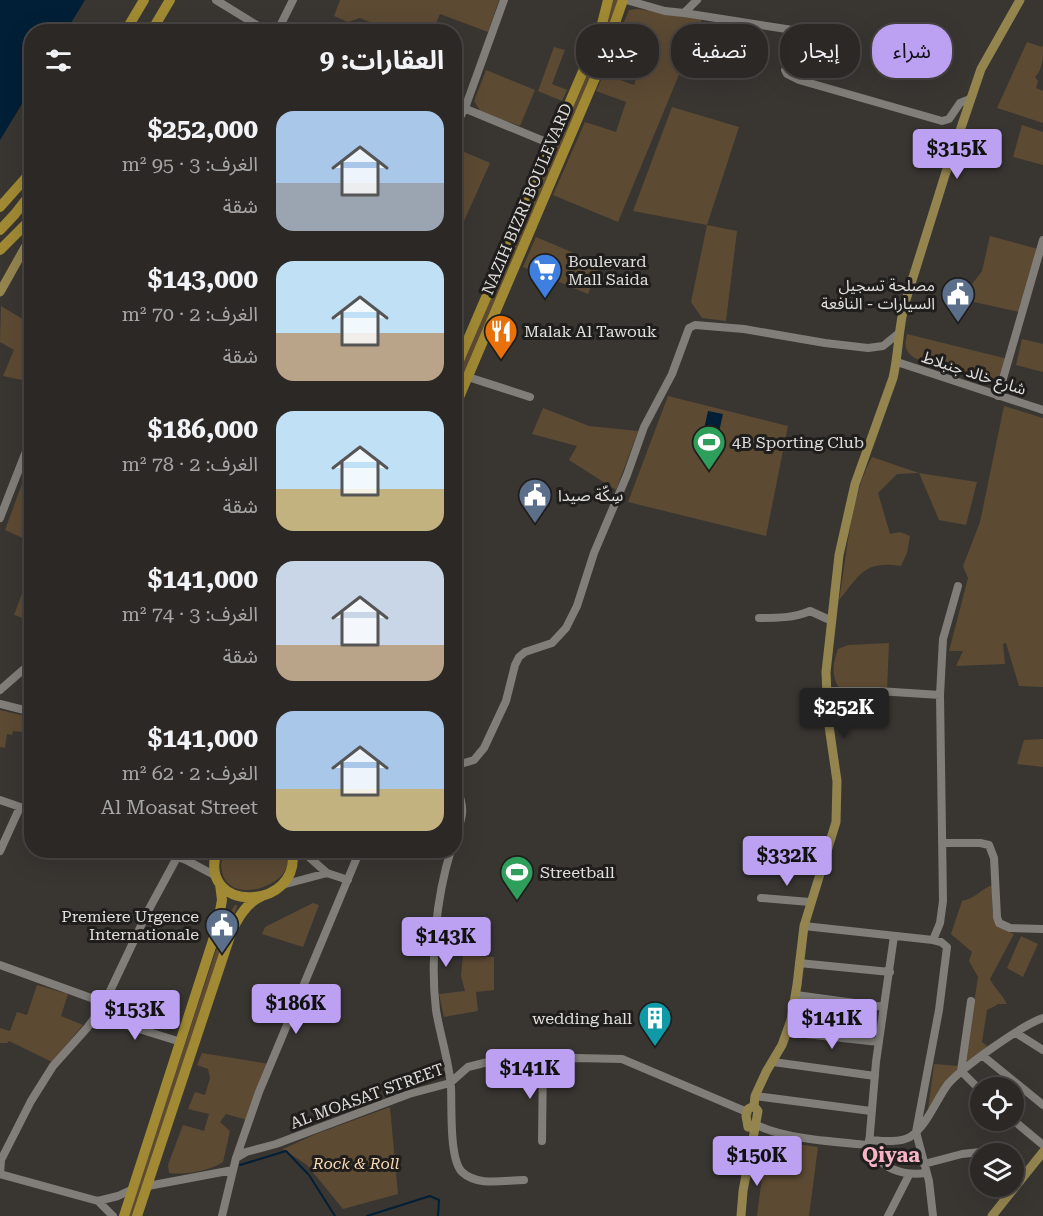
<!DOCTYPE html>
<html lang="ar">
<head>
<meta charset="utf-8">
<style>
	body { margin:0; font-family:"Roboto Serif","Noto Sans Arabic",serif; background:#33302e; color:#f1f3f6; direction:rtl; height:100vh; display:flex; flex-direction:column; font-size:22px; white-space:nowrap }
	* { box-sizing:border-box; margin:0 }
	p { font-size:20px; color:#a6a6a7 }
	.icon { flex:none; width:33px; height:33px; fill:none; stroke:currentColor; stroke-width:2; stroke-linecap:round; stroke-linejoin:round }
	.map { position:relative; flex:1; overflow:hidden; direction:ltr }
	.side { position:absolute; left:24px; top:24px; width:438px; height:834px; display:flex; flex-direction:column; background:#2b2826; border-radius:24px; box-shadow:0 6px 24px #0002,0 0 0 2px #474443; direction:rtl }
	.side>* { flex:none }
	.guide { position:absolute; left:480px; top:24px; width:472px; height:54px; direction:rtl; display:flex; gap:12px }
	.buttons { position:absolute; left:970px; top:1077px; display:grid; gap:12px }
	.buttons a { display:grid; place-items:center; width:54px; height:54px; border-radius:50%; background:#2b2826; box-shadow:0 6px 24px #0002,0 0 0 2px #474443; font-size:30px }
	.price { position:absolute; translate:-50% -51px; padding:0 14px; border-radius:6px; background:#bca0f2; color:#111; font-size:20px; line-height:39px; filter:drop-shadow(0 2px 3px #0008) }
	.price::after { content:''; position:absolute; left:50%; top:36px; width:18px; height:14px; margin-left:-9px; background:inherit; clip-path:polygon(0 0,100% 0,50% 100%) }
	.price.on { background:#222; color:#fff }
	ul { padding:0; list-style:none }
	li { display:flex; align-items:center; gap:18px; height:150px; padding:0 18px }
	li span { display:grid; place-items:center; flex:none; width:168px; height:120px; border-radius:18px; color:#555 }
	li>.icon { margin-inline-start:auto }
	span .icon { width:72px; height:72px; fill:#fffc; stroke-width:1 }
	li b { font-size:26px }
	h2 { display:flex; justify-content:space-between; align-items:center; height:72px; padding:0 18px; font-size:26px }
	.pill { padding:0 21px; border-radius:24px; background:#2b2826; box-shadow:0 6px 24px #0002,0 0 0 2px #474443; font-size:21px; line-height:54px }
	.pill.on { background:#bca0f2; color:#111 }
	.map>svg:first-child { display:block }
</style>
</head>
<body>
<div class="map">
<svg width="1043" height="1216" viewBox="0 0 1043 1216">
	<rect width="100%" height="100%" fill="#393632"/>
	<path fill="#5c4a33" d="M340,0H499L488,32L440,14L433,31H392L360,18L348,22L334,16Z
		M613,0H619L610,30L455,399V380Z
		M638,9L702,19L618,222L553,195L585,122L616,132L626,102L596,91L604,74L634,85L644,57L614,46L629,10Z
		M1027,42L1042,47L1043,45C1043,58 1043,69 1035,77L1038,81L1036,88L1043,91V123L997,108Z
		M554,47L565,50L552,84L567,90L562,101L538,91Z
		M486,70L535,90L520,126L481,112L474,101Z
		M672,107L739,127L707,225L737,231L726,321L702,318L691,302L707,225L633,211Z
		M1022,125L1043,132V165L1013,157Z
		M455,148L490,163L456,239L454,238Z
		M990,236L1038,249L1019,312L974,302L968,298L969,288L982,271Z
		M536,237L600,264L588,294L523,267Z
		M1,306L31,324V382L3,376L14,350L0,342Z
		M907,334L1008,359L1002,377L995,382L917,359C905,353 904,346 907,334Z
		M1022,339L1043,344V372L1016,365Z
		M668,396L788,426L766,536L628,502Z
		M1004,406L1043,418V687L1019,686L1006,643L1003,644L1005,664L956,666L963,651H949L968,578L963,566L980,522Z
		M543,408L589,426L638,431L616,490L569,460L577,446L532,434Z
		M872,457L919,473L977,482L966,525L939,520L919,473L897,474L878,493L890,534L900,532L910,536L907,553L901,566C864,560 860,575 839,600C847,555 850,497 872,457Z
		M23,481L31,484V530L27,540L5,530Z
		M26,583L31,585V621L14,615Z
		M889,643L887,690L839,688C831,676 833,662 838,649L848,645Z
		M0,710L25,716L22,732L13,731L12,735L7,734L5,748L0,747Z
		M1043,739V767L1017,764L1024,740Z
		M227,851H287C287,855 288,861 287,865C283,888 229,904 222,872C220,863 222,858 227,851Z
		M993,885C992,910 987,924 1014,934L990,979C995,989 1002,994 1007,1004H997V1005L987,1010L982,1042L988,1047L968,1063L965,1061L978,977L969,961L972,952L951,934L962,901C977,898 980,889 993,885Z
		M313,903L319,905L303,947L262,934L265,927Z
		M235,905H237V907L226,935L134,1216H128L227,917Z
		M1021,936L1038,944L1023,977L1007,968Z
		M463,955L494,957V990L476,992L478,1011L444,1017L439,994L465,991L461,976Z
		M37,985L68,994L61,1016L83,1025L52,1062L9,1041L7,1043H0V1028L10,1031L17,1012L27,1015Z
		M202,1053L269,1064L247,1120L226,1114L220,1122L230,1131L223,1162C209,1171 186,1175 169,1173L168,1165L183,1125L204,1131L209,1114L188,1109L195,1092L205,1095L210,1078L208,1069L197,1065Z
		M934,1064L958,1066V1069L928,1110Z
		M390,1107L398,1194L343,1209L307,1165L283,1149L316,1134Z
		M769,1140L818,1147L809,1216H757L766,1145Z"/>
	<path fill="#011f36" d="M0,0H85L66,31L32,32L31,89L0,140Z
		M708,411L723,414L717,441L702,438Z"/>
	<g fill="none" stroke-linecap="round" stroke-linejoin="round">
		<path stroke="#011f36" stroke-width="2" d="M240,1165L286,1151L309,1175L335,1216
			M367,1216L430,1196L439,1200L438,1216"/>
		<path stroke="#817e79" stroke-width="8" d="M216,0L268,32
			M626,0L665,11L684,13L697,0
			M684,13L799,31L804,38L785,70L787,74L799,80L942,121L949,119L960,103L970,99
			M277,32L293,0
			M454,104L551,144
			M454,128L465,108L504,0
			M897,362L1043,410
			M468,377L530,397
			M998,396L1043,240
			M0,518L32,436
			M759,618C777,618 794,618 810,611L832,621
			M0,690L32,662
			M827,691H878L940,695L943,901L940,923L933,940
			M940,695L943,639L958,586
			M0,704L32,712
			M454,766L474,760L484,748L506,701L515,665L519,657L525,652L552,643L566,628L577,606L594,553L627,475L644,427L672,374L689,328L695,325L744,329L825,343L868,348L883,346L899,333
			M454,778C464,810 466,809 454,841
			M0,800L32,811
			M942,843H980L989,845L994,858L997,917L999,923L1010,928L1043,929
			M161,850L186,860L216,876
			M301,850L327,873L348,880
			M451,850C436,898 430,960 436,1010C440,1035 449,1061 451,1087C452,1106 449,1159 462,1172C478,1187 504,1180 524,1180
			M0,851L20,807
			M282,885L327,873
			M761,898L810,902
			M804,926L933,940L941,942L947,947L939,1010L916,1132L929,1181L933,1216
			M894,936L876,1062L869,1145C879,1169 903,1176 926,1173
			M799,963L890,972
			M0,965L105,1003
			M796,995L884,1007
			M971,1001L961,1071L981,1091
			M97,1016L181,1042
			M787,1032L879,1042
			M1016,1033L1043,1050
			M983,1056L1043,1105
			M773,1062L875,1076
			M755,1096L871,1111
			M1013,1120L1043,1145
			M757,1125C784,1139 837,1142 869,1145
			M869,1140C882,1141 899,1143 910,1137C927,1126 936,1100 948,1084C963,1067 1022,1025 1043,1018
			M542,1141L543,1059
			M236,1158L246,1152L276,1144L409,1094L450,1083L468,1067L488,1062L575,1058L622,1059L747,1112
			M924,1164L962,1154L998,1150
			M0,1174L1,1160L31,1101L53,1066L87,1028L102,1008L148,911L181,850
			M0,1174L98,1201L118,1196L133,1189
			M148,1186L233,1170
			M98,1201L113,1216
			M222,1216L236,1158L259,1092L360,850
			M888,1216L909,1175"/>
		<path stroke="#94854f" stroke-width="9" d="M0,292L32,235
			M754,1106L755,1096L766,1072L782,1045L791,1020L797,985L804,926L836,822L837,781L828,719L826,672L839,555L855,484L893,378C899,353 898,328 905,303L945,175L981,69L1020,0
			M754,1106L758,1111L755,1128L748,1127L746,1116L748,1109Z
			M741,1216L743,1191L755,1128
			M992,1216L1043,1152"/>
		<path stroke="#a18a33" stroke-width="10" d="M125,32L144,0
			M151,32L170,0
			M0,207L32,171
			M0,230L15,214L32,192
			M0,250L32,218
			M454,372L584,69L602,24L608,0
			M454,409L598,71L623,0
			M217,850C196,915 303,911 292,850
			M124,1216L217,928L222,900L220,884
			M137,1216L231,933C237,919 247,902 262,896"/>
	</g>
	<defs>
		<symbol id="supermarket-pin" viewBox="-11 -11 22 30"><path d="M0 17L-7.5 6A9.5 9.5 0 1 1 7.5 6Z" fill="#3f7fe0" stroke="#1f1e1c"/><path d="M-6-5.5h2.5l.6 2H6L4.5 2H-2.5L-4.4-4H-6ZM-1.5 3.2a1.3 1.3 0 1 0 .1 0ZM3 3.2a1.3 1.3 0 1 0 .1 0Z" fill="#fff"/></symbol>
		<symbol id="civic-pin" viewBox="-11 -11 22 30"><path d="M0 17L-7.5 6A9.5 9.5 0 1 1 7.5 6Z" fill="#5c6f8a" stroke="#1f1e1c"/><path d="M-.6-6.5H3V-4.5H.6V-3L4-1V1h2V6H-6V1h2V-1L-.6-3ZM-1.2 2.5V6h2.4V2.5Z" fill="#fff"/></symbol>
		<symbol id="restaurant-pin" viewBox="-11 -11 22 30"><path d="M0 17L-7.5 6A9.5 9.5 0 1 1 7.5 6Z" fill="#e8710a" stroke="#1f1e1c"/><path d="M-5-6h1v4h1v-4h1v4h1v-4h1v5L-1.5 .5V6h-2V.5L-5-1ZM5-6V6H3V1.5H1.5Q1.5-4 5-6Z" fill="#fff"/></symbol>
		<symbol id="stadium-pin" viewBox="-11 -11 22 30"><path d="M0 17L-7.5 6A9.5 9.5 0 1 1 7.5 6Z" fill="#2e9e5b" stroke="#1f1e1c"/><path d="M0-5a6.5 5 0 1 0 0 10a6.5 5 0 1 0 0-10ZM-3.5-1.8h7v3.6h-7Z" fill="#fff"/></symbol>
		<symbol id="building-pin" viewBox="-11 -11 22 30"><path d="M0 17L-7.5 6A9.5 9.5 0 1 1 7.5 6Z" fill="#0f9aa8" stroke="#1f1e1c"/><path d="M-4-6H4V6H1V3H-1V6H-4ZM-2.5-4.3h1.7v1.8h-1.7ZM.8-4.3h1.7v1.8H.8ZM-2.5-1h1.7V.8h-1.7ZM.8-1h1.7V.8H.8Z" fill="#fff"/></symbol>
	</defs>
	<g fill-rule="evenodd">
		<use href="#supermarket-pin" x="526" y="251" width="38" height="52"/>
		<use href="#civic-pin" x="939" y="275" width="38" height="52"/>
		<use href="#restaurant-pin" x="482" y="312" width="38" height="52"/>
		<use href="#stadium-pin" x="690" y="423" width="38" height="52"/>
		<use href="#civic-pin" x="516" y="476" width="38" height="52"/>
		<use href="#stadium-pin" x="498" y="853" width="38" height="52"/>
		<use href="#civic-pin" x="203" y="906" width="38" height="52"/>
		<use href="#building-pin" x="636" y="999" width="38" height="52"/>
	</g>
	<g text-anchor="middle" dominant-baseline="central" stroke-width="6" stroke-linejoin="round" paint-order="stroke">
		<g font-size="16" fill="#e0dedc" stroke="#1f1e1c">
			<text transform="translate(527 199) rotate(-67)">NAZIH BIZRI BOULEVARD</text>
			<text transform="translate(974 373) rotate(18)">شارع خالد جنبلاط</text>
			<text transform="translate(367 1096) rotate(-20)">AL MOASAT STREET</text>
		</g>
		<g font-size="16" fill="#e0dedc" stroke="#1f1e1c" text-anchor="start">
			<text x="568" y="261">Boulevard<tspan x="568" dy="18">Mall Saida</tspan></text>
			<text x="935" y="285" text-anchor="end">مصلحة تسجيل<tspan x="935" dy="18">السيارات - النافعة</tspan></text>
			<text x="524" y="331">Malak Al Tawouk</text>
			<text x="732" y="442">4B Sporting Club</text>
			<text x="558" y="495">سِكّة صيدا</text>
			<text x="540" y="872">Streetball</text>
			<text x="199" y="916" text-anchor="end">Premiere Urgence<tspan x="199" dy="18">Internationale</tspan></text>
			<text x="632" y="1018" text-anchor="end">wedding hall</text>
		</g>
		<g font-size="16" font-style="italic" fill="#f9d9b4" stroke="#1f1e1c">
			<text x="356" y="1163">Rock &amp; Roll</text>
		</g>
		<g font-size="20" font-weight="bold" fill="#f6b4c5" stroke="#1f1e1c">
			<text x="891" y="1155">Qiyaa</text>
		</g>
	</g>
</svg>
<div class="buttons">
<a><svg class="icon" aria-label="locate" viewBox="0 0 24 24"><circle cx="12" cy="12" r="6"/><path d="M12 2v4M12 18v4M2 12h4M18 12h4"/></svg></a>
<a><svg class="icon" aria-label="layers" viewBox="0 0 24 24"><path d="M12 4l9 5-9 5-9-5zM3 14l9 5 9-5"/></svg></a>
</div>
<b class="price" style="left:957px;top:180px">$315K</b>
<b class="price on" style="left:844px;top:739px">$252K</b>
<b class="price" style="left:787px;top:887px">$332K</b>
<b class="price" style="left:446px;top:968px">$143K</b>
<b class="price" style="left:296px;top:1035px">$186K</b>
<b class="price" style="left:135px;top:1041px">$153K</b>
<b class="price" style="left:832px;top:1050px">$141K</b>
<b class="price" style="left:530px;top:1100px">$141K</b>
<b class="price" style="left:757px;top:1187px">$150K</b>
<div class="guide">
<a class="pill on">شراء</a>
<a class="pill">إيجار</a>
<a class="pill">تصفية</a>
<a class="pill">جديد</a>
</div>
<section class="side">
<h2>العقارات: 9<svg class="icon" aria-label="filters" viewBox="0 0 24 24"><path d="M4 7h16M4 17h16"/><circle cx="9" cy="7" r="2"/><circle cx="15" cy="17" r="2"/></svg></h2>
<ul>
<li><span style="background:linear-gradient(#a9c7e8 60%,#9aa5b1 0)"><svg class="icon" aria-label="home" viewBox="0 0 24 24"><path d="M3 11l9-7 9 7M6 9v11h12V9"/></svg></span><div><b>$252,000</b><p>الغرف: 3 · 95 m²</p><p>شقة</p></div></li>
<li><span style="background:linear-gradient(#bfe0f5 60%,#b9a48a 0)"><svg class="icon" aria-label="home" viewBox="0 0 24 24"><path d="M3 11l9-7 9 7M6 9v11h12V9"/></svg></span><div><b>$143,000</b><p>الغرف: 2 · 70 m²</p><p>شقة</p></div></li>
<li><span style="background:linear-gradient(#bfe0f5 65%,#c2b280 0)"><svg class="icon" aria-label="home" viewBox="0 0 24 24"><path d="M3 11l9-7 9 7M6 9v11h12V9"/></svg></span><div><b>$186,000</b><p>الغرف: 2 · 78 m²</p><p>شقة</p></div></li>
<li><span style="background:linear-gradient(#c9d6e8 70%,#b9a48a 0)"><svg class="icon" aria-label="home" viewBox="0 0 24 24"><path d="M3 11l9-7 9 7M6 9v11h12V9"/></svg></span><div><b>$141,000</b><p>الغرف: 3 · 74 m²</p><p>شقة</p></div></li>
<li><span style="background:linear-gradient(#a9c7e8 65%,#c2b280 0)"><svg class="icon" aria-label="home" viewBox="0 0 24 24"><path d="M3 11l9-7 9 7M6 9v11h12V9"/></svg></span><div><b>$141,000</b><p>الغرف: 2 · 62 m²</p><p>Al Moasat Street</p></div></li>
</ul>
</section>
</div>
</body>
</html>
